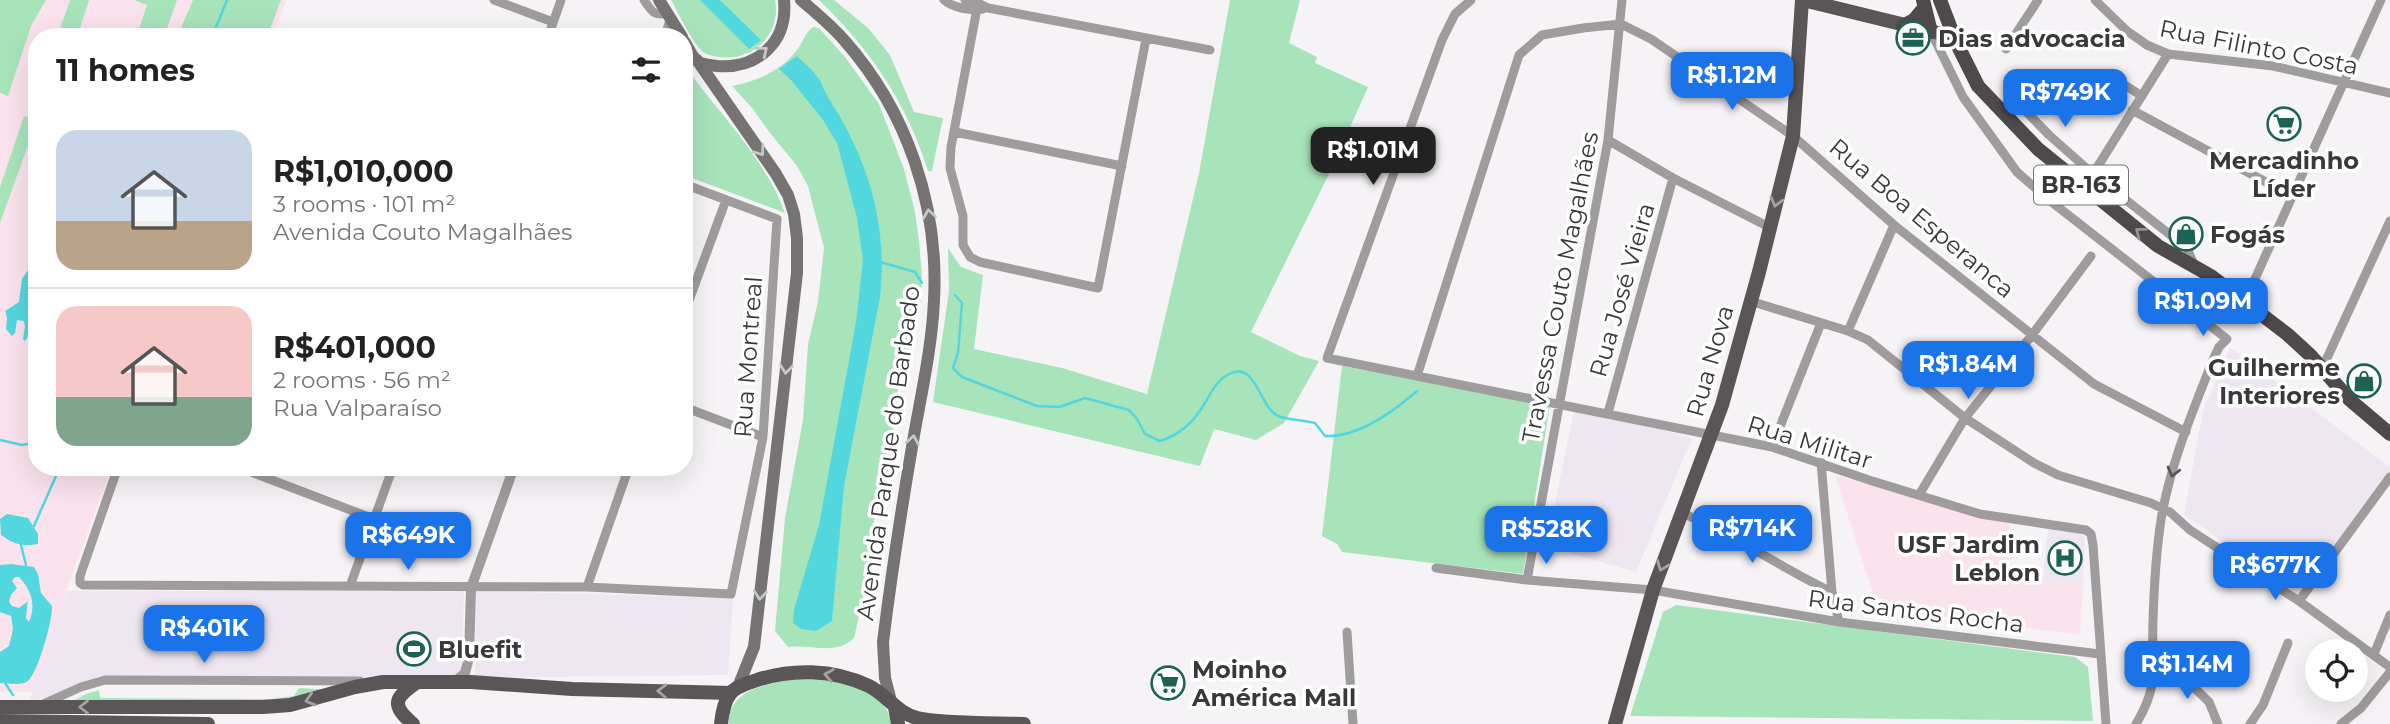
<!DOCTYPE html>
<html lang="en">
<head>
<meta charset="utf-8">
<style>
	body { margin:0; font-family:Montserrat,sans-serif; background:#f2f2f2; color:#222; height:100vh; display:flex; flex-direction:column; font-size:26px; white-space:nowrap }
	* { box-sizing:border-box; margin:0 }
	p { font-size:23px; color:#767676 }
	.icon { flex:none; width:38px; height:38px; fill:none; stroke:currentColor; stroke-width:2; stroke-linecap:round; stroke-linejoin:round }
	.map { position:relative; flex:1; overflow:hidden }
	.drawer { position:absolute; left:28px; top:28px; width:665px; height:448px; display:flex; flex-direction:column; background:#fff; border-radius:28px; box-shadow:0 7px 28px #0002 }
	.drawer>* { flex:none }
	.buttons { position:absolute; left:2305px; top:639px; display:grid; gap:14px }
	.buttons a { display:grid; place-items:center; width:63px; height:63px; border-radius:50%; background:#fff; box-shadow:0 7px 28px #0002; font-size:35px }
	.price { position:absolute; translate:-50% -60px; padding:0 16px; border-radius:14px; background:#1a73e8; color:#fff; font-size:23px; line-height:46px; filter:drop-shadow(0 2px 4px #0008) }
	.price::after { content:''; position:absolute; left:50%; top:42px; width:21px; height:16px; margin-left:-10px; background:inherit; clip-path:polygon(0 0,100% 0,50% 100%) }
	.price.on { background:#222; color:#fff }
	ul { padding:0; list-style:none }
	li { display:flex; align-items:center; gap:21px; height:175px; padding:0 28px }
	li+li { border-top:2px solid #e0e0e0 }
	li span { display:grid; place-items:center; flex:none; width:196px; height:140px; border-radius:21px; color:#555 }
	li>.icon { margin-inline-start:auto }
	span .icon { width:84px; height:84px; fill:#fffc; stroke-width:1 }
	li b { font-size:30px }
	h2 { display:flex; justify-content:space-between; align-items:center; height:84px; padding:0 28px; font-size:30px }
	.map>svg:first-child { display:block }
</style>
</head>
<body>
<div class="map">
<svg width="2390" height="724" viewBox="0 0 2390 724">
	<rect width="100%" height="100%" fill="#f6f3f7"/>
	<path fill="#eee7f2" d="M2230,347L2390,467V473L2299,595L2184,514L2203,411Z
		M1575,407L1692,438L1636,572L1546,546Z
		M2048,526L2085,534L2083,584L2043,581Z
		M67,591H464L462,677L99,676L40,700L29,701Z
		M476,591L733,598L728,675L475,678Z"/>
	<path fill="#fbe3ed" d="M0,0H286L272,37H37V467H112L72,575L33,692H0Z
		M1835,475L1930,502L2010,519L2008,579L2083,584L2080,635L1877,607Z"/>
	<path fill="#a8e4ba" d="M0,0H46L31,26L8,96L0,93Z
		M70,0H89L77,37H57Z
		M134,0H177L164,37H155L139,29L147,5Z
		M193,0H281L267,37H177Z
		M671,0H775C782,34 752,62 719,57C713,56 707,55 703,52C692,42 679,14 671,0Z
		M819,0H834L868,28L890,55L914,112L943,118L932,171H928C907,103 870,49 819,0Z
		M1230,0H1300L1289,43L1317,57L1315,63L1368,87L1330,172L1251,332L1300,356L1319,361L1284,423L1256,440L1214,429L1200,466L933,402L949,291L948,248L961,267L983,275L974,349L1062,368L1147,394L1199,173Z
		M813,27L819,28L845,57L879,104L904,169L915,212L919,241L922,276L920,309L898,389L888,471L872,528L877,541L868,565L866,583L854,638C836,656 811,644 788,647L775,631L785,518L803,420L808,344L818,302L824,248L808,186L797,166L770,133L752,108L732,86C757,81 781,71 797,50C803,42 805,33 813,27Z
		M684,69L693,77C724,118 768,164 785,213L684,175Z
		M24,116L37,120L0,223V187Z
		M1342,366L1550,405L1523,574L1342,552L1337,544L1322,536Z
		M1676,605L2075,657L2088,667L2093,721L1630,716L1663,612Z
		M806,678C837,682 887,685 891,724H729C727,686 777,682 806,678Z
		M299,688L332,690L287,700L71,702L86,694L99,690L100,698L271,699L294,696Z"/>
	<path fill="#53d7df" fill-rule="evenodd" d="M700,0H720L761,40L749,49Z
		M797,56C803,62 811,68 816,75C822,82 824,91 829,99C868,159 888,224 880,297L844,486L832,621L816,631L801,629L793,623L794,609L819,525L856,322L863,260L857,218L837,143L823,120L791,80L779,69Z
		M37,257V326H34L25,341L23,339L25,327L24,321L17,320L15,333L12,336L6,329L7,318L5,311L19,302L22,279Z
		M7,514L28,518L38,534V544C23,547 13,544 1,535L0,519Z
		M11,564L34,567L38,574L41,593L52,606C53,619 38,673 28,681C22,686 8,683 0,683V652L9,646L13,629L11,616L0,612V565ZM15,577H19C32,591 36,605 29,622L26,618L28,597V601L19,608L12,606L9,602L11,595L17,588L12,581Z"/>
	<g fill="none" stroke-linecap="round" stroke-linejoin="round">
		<path stroke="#53d7df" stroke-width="2.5" d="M212,37L227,0
			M880,262L915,272L922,283
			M955,295L962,303L958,353L953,368L962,377L1037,406L1059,407L1085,398L1129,410L1137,419L1145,434L1160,441C1180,435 1194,422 1205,403C1212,391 1216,381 1229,374C1256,360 1259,407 1278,416C1288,420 1304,420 1315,423L1325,436C1358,438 1394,411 1417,391
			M0,440L22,445L37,442
			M34,526L60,467
			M21,545L26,565
			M6,680L5,683L13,695"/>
		<path stroke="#9f9c9d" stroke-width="9" d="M494,0L553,22
			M644,0C651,10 654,17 667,13
			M944,0C953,8 971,11 983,9
			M965,0L978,3L988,8L1210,50
			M1471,0L1455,14L1442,40L1327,358L1772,447L1869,480L1980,514L2086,530L2091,534L2093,545L2106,724
			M2095,0L2127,31L2147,45L2168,54L2273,66L2390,93
			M978,3L951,147L950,168L963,216V245L970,257L980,262L1098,288L1146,39
			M1931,32L1963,97L2017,172L2049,200L2227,339L2219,347L2212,362C2192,413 2170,465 2161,520C2156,553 2154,587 2153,621C2151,665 2161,683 2136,724
			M282,33L291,37
			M548,37L561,0
			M2006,49L2038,0
			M2168,54L2093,174L2187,248L2195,267
			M2098,80L2123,84L2142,96
			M2017,102L2049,135L2093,174
			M2132,110L2292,196
			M955,132L1122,166
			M1608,140L1673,178L1769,227
			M1750,301L1848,331L1868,340L1965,418L2034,463L2058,475L2151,503L2170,512L2190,530L2299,601L2390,667
			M2245,301L2381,0
			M684,314L726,200
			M1848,331L1894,225
			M2322,369L2390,221
			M1417,376L1519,55L1542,35L1583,28L1621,24L1651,39L1793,136L1894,225L2094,384L2186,432
			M684,407L763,437
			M1608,413L1673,178
			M1772,447L1821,323
			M1821,462L1832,592L1839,622
			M118,467L80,576V583L83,585L587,587L731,594L763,437L777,219L684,184
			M238,467L374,519
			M1919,495L1965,418L2032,335L2091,256
			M1682,513C1735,535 1781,568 1832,592
			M1436,568L1527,580L1653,590L1839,622L2100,654
			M1527,580L1608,140L1622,0
			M350,586L393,467
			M587,587L629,467
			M2299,601L2390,477
			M1347,632L1353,724
			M2374,654L2390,615
			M2173,667L2209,702L2218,724
			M43,704L81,687L105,680L360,681
			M2250,724L2263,705L2288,643
			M2341,724L2361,708L2390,672"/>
		<path stroke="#9f9c9d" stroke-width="10" d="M665,37L671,19
			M454,682L465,673L469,658L471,588L514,467"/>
		<path stroke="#767373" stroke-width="12" d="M659,0L682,37
			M801,0C816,13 831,25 844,40C907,111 939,205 934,300C932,349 920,399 912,447C901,512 891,577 883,642L885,678L891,701
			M684,41C688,47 691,55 696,60C701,65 710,65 717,66C758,69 788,42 784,0
			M697,60L776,174L788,195L794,214L797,238V273L754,647L738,687"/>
		<path stroke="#5a5556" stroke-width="14" d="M1803,0L1942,34L1956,42
			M0,707H263L290,705L355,687L383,682H471L572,689L731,693
			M895,707L898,724
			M0,721L208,724
			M413,724C391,705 394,698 416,683
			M721,724C722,714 724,702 730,694C736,686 746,684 754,681C791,668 833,669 869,686C887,695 897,713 917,718C943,724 995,723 1024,724
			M1615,724L1653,590L1722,405L1759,272L1793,136L1802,0"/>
		<path stroke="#4e494a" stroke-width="14" d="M1923,0L1931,32
			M1940,0L1956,42L1978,86L2038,149L2158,246L2211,276L2287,334L2310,355L2350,400L2390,434
			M1903,26L1914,20L1924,8
			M2198,314C2221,319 2232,307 2223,285"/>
	</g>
	<defs><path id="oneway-chevron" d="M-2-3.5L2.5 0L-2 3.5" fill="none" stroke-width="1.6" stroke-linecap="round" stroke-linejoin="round" transform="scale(1.75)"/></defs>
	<g stroke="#c8c7c7">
		<use href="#oneway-chevron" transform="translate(763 51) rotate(-39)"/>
		<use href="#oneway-chevron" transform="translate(760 151) rotate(54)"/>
		<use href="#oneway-chevron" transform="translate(929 214) rotate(-99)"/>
		<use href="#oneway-chevron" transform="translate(786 369) rotate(96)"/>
		<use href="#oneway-chevron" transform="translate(913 440) rotate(-80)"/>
		<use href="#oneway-chevron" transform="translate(760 595) rotate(96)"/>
	</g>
	<g stroke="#a4a2a2">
		<use href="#oneway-chevron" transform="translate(1776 202) rotate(105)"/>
		<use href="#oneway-chevron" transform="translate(1662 566) rotate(111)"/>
		<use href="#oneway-chevron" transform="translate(829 675) rotate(-171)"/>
		<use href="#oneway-chevron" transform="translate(662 691) rotate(-178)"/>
		<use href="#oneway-chevron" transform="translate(310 700) rotate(164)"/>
		<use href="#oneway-chevron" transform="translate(84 707) rotate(-180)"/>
	</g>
	<use stroke="#959292" href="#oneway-chevron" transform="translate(2140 232) rotate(-142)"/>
	<use stroke="#585658" href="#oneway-chevron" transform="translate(2173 472) rotate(105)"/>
	<defs>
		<symbol id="office-ring" viewBox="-11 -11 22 22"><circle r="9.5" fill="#fff" stroke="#1d6355" stroke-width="1.5"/><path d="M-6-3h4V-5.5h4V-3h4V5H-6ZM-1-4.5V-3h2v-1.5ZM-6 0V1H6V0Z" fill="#1d6355"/></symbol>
		<symbol id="supermarket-ring" viewBox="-11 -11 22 22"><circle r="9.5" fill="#fff" stroke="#1d6355" stroke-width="1.5"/><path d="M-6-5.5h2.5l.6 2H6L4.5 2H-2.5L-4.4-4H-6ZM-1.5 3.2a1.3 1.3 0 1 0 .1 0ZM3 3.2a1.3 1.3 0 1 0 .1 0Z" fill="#1d6355"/></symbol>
		<symbol id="shop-ring" viewBox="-11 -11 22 22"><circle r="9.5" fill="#fff" stroke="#1d6355" stroke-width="1.5"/><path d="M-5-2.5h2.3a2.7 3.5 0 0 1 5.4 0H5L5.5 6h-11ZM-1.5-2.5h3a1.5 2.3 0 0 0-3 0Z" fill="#1d6355"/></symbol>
		<symbol id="hospital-ring" viewBox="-11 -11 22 22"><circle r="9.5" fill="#fff" stroke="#1d6355" stroke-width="1.5"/><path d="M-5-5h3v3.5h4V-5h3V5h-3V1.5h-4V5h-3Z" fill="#1d6355"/></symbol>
		<symbol id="stadium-ring" viewBox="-11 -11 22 22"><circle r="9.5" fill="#fff" stroke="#1d6355" stroke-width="1.5"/><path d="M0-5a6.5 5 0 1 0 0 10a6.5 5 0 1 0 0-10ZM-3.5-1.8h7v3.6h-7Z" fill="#1d6355"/></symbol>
	</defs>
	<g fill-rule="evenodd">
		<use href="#office-ring" x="1894" y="19" width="38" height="38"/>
		<use href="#supermarket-ring" x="2265" y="105" width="38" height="38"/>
		<use href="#shop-ring" x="2167" y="215" width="38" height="38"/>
		<use href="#shop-ring" x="2345" y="362" width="38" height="38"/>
		<use href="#hospital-ring" x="2046" y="539" width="38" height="38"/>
		<use href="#stadium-ring" x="395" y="630" width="38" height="38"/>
		<use href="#supermarket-ring" x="1149" y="664" width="38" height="38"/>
	</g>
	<g text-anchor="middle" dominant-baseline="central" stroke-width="7" stroke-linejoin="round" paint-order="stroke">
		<rect fill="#fff" stroke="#747475" stroke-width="2" x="2034" y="165.5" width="94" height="39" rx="5"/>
		<g font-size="23" font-weight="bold" fill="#39383a">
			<text x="2081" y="185">BR-163</text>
		</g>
		<g font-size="24" font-weight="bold" fill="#39383a" stroke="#fff" text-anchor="start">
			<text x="1938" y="38">Dias advocacia</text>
			<text x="2284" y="160" text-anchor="middle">Mercadinho<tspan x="2284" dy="28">Líder</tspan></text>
			<text x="2210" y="234">Fogás</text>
			<text x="2340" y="367" text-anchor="end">Guilherme<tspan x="2340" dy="28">Interiores</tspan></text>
			<text x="2040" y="544" text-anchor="end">USF Jardim<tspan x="2040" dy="28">Leblon</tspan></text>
			<text x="438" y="649">Bluefit</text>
			<text x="1192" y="669">Moinho<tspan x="1192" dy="28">América Mall</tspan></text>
		</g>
		<g font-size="24" fill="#39383a" stroke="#fff">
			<text transform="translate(2259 47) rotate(11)">Rua Filinto Costa</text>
			<text transform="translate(1922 218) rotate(40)">Rua Boa Esperanca</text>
			<text transform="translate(1560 287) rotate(-79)">Travessa Couto Magalhães</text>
			<text transform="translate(1622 290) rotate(-74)">Rua José Vieira</text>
			<text transform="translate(748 357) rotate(-86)">Rua Montreal</text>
			<text transform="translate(1710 361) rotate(-74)">Rua Nova</text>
			<text transform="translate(1810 442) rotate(17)">Rua Militar</text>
			<text transform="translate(888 453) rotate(-82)">Avenida Parque do Barbado</text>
			<text transform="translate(1916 611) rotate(7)">Rua Santos Rocha</text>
		</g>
	</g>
</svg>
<div class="buttons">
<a><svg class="icon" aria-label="locate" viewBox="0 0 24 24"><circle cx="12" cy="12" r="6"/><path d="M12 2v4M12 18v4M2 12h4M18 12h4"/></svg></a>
</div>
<b class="price" style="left:1732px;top:112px">R$1.12M</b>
<b class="price" style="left:2065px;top:129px">R$749K</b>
<b class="price on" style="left:1373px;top:187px">R$1.01M</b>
<b class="price" style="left:2203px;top:338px">R$1.09M</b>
<b class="price" style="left:1968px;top:401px">R$1.84M</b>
<b class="price" style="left:1752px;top:565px">R$714K</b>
<b class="price" style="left:1546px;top:566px">R$528K</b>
<b class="price" style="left:408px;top:572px">R$649K</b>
<b class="price" style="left:2275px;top:602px">R$677K</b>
<b class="price" style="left:204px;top:665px">R$401K</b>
<b class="price" style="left:2187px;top:701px">R$1.14M</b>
<section class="drawer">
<h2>11 homes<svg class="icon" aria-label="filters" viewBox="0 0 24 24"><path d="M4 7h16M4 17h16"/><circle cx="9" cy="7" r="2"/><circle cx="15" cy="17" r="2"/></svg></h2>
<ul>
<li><span style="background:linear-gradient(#c9d6e8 65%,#b9a48a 0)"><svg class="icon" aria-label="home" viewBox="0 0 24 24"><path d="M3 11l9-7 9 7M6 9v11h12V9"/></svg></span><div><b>R$1,010,000</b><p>3 rooms · 101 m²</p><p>Avenida Couto Magalhães</p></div></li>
<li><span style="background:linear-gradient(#f6c9c9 65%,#7fa58c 0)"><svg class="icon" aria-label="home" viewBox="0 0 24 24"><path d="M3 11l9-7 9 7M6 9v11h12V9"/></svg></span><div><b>R$401,000</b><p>2 rooms · 56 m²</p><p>Rua Valparaíso</p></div></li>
</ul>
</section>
</div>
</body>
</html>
